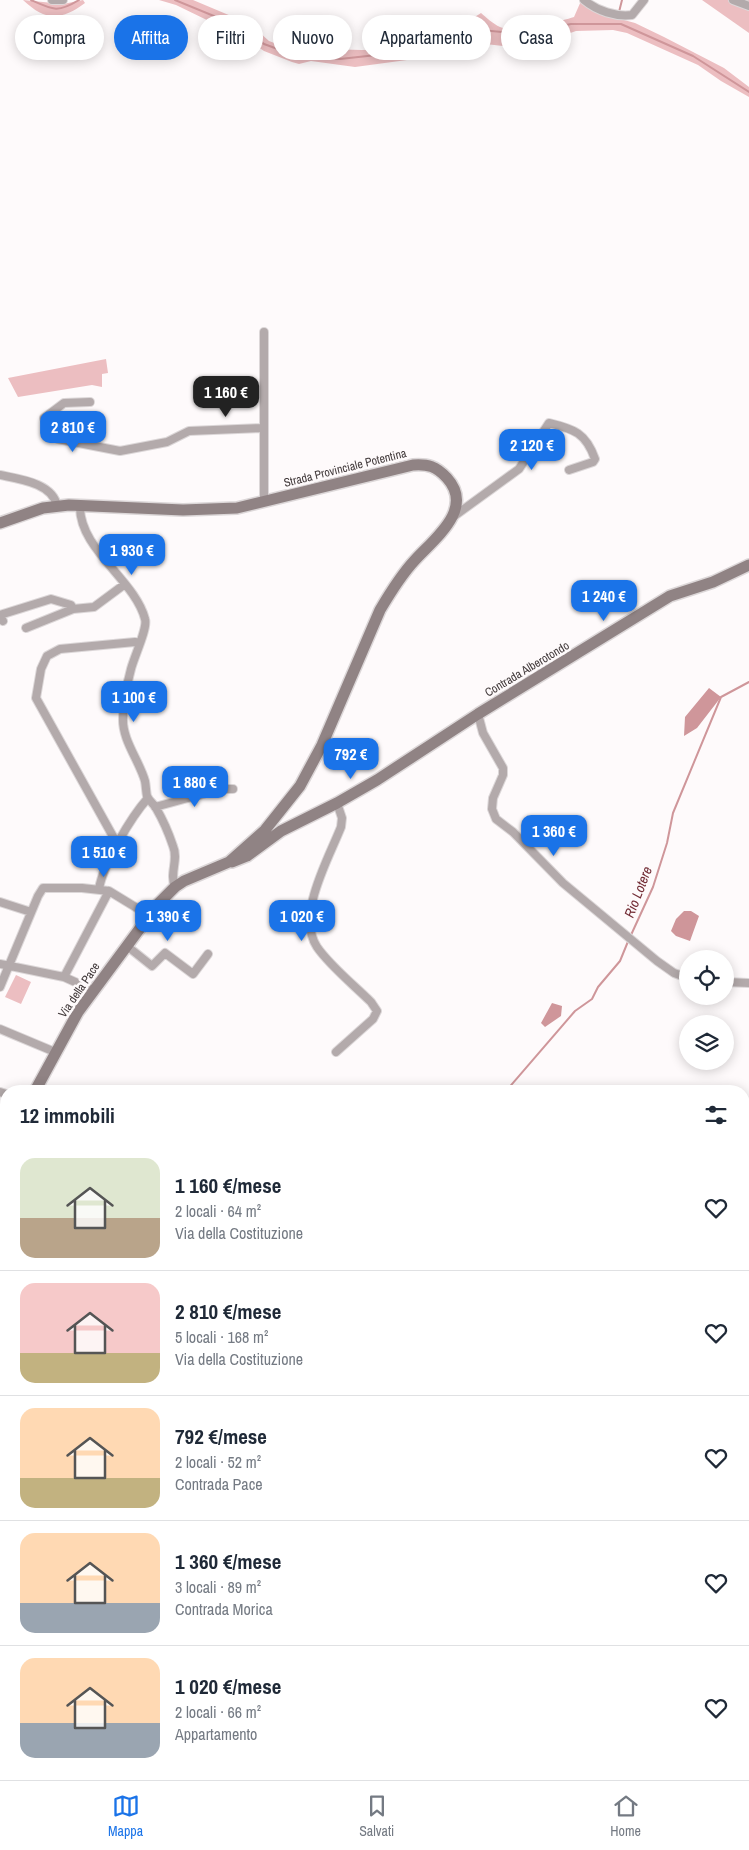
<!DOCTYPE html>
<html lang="it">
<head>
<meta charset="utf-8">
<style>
	body { margin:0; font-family:"Archivo Narrow",sans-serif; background:#f6f6f7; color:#1f2937; height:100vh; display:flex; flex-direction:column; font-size:19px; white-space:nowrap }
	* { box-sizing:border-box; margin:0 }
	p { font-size:16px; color:#747a83 }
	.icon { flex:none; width:28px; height:28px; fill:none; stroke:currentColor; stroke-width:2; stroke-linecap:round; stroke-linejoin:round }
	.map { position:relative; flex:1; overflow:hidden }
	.details { position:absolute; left:0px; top:1085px; width:750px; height:695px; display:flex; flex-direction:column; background:#fff; border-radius:20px 20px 0 0; box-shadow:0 2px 12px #0003 }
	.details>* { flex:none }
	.hud { position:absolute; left:15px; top:15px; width:720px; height:45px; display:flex; gap:10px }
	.tools { position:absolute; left:679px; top:950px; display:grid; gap:10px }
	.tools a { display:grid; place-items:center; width:55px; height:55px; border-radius:50%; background:#fff; box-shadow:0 2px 12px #0003; font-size:25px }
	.price { position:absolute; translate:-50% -42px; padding:0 11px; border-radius:10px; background:#1a73e8; color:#fff; font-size:16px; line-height:32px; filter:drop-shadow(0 1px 2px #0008) }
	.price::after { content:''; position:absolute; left:50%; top:30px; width:15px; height:11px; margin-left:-8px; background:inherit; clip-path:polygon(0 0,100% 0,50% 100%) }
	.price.on { background:#222; color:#fff }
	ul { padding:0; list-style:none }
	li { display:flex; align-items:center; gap:15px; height:125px; padding:0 20px }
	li+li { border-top:1px solid #e0e1e3 }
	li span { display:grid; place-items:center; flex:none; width:140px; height:100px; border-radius:15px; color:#555 }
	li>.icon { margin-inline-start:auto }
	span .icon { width:60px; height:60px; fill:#fffc; stroke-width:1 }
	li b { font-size:21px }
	h2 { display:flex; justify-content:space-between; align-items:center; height:60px; padding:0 20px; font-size:21px }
	.chip { padding:0 18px; border-radius:22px; background:#fff; box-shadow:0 2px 12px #0003; font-size:18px; line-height:45px }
	.chip.on { background:#1a73e8; color:#fff }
	.dock { display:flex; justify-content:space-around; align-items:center; height:70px; border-top:1px solid #e0e1e3; background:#fff; font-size:14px; color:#747a83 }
	.dock a { display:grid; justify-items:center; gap:2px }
	.dock .on { color:#1a73e8 }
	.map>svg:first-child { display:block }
</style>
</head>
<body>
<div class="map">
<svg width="749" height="1780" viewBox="0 0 749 1780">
	<rect width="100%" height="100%" fill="#fefafb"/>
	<path fill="#ecbec1" d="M23,0L63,4L83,0L85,3C61,21 45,21 23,0Z
		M159,0H193L250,24L269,41L288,48L362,50L393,49L419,43L424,35L459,27L481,13C486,17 493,24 500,27C516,33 558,22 574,17L581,1L602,14L635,23L664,37L724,68L749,87V97L721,81L698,65L627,33L613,30L576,31L539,44L503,46L468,42L448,52H433L407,60L355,67L311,61L299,64L292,62L264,51L246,39L176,5Z
		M702,0H749V33Z
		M106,359L108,373L102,374V387L92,385L18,397L8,378Z
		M16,975L31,982L21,1004L5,997Z
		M96,1774H210L205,1780H100Z
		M484,1774H606V1780H481Z"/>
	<path fill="#cf969a" d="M709,688L721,697L697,728L684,736L685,717Z
		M684,911H691L699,916L690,941L676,936L671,931L676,919Z
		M552,1003L562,1006L561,1016L545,1027L541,1023Z"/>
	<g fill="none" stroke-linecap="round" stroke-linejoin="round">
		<path stroke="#cf969a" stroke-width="2" d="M31,0C53,10 58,13 79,0
			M175,0L248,30L264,44L294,55L340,59L404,52L470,29L522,34L571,24H621L693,56L749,92
			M619,12L622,0
			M631,935L653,887L667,843L673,813L721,697L749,682
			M506,1091L575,1011L592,999L598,987L620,961L629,939
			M744,1657L749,1656
			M744,1738L749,1739
			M211,1780L217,1774"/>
		<defs>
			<path id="street" d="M52,0H63
				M584,0C597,11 616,17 632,15L644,0
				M733,0L749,6
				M90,402L64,403L44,418L49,432L58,439L120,451L167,442L189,431L263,428
				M0,475C19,479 53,483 57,506
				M264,502V332
				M80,506C79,549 135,580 145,619C148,628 134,657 131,669C127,684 123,702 123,718C122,740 139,760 145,781C146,786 146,792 147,796C149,801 154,804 156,808C163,820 169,834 173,846C179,860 169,873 175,887
				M453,517L519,469L549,423C574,429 586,433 595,459L593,462L569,470
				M3,621L0,615L51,599L71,605L73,609
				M26,628L73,609L94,607L125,584
				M478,714L483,733L503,768V775L493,798L492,809L496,819L513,832L563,883L657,961L674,973L688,978
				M155,807L221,789H233
				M119,843L115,840L36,698L41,669L47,656L60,649L135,642L139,643
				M99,889C103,864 131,817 148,798
				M0,902L31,912
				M127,946L152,966L165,953L193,974L208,954
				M0,964L64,977L93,990
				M64,977L109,891
				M725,982L749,983
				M0,987L38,896L43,888H82L109,891L150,916
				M0,1029L55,1052
				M336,1052L373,1019L377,1011L371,1002C355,986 330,966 317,947C296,915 328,860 341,827L342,818L337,803
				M0,1092L6,1094
				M0,1155L6,1158
				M0,1209L6,1211
				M0,1294L6,1278
				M0,1629L6,1631"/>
			<path id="secondary" d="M0,523L43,508L69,505L183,510L237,508L413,465C428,464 436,466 447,478C475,509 434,539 415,560C401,575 390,593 380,610L322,745L300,786L265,830L229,862L184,881L175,887L158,904L78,1012L35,1091
				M232,862L247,856L281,831L337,803L377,780L478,714L670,596L713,582L749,565
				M0,1180L6,1164"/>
		</defs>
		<use href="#street" stroke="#dcd7d8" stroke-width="10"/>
		<use href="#secondary" stroke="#dcd7d8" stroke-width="14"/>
		<use href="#street" stroke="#b3aaab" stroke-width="8"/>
		<use href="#secondary" stroke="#908384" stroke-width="11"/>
	</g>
	<g text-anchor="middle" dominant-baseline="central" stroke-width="5" stroke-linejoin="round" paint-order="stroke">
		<g font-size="12" fill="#423a3b" stroke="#fefafb">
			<text transform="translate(345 468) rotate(-14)">Strada Provinciale Potentina</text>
			<text transform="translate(527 669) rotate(-31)">Contrada Alberotondo</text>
			<text transform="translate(79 990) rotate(-56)">Via della Pace</text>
		</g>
		<g font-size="14" font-style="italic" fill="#732d36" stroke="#fefafb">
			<text transform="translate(638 892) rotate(-69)">Rio Lotere</text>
		</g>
	</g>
</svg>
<div class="tools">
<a><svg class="icon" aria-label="locate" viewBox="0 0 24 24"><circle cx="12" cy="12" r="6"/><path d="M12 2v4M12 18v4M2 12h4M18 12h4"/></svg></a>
<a><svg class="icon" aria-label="layers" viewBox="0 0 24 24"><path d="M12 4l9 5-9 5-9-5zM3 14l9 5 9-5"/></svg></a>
</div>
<b class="price on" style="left:226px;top:418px">1 160 €</b>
<b class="price" style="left:73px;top:453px">2 810 €</b>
<b class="price" style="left:532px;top:471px">2 120 €</b>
<b class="price" style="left:132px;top:576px">1 930 €</b>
<b class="price" style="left:604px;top:622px">1 240 €</b>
<b class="price" style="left:134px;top:723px">1 100 €</b>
<b class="price" style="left:351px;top:780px">792 €</b>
<b class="price" style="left:195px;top:808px">1 880 €</b>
<b class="price" style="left:554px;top:857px">1 360 €</b>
<b class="price" style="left:104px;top:878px">1 510 €</b>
<b class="price" style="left:168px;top:942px">1 390 €</b>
<b class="price" style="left:302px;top:942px">1 020 €</b>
<div class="hud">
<a class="chip">Compra</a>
<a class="chip on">Affitta</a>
<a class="chip">Filtri</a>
<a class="chip">Nuovo</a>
<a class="chip">Appartamento</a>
<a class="chip">Casa</a>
</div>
<section class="details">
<h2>12 immobili<svg class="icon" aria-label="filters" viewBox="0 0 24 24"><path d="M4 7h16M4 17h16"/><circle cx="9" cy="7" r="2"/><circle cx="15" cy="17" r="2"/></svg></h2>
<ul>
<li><span style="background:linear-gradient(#dfe7d0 60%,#b9a48a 0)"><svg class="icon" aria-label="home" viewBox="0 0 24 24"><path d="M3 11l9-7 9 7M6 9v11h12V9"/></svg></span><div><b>1 160 €/mese</b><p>2 locali · 64 m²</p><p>Via della Costituzione</p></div><svg class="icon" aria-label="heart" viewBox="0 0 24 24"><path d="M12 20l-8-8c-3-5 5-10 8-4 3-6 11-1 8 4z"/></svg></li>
<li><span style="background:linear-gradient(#f6c9c9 70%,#c2b280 0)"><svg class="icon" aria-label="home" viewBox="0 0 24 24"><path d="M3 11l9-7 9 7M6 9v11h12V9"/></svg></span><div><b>2 810 €/mese</b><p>5 locali · 168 m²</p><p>Via della Costituzione</p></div><svg class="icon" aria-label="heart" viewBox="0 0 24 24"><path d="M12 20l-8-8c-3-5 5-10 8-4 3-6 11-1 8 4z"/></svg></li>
<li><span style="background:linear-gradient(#ffd9b3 70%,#c2b280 0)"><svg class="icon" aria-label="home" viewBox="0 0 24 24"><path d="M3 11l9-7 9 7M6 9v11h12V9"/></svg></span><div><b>792 €/mese</b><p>2 locali · 52 m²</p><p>Contrada Pace</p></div><svg class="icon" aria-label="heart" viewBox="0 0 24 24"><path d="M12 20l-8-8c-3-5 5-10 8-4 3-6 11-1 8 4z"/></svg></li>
<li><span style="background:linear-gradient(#ffd9b3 70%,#9aa5b1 0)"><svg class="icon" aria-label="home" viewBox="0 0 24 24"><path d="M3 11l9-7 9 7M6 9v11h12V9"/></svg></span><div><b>1 360 €/mese</b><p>3 locali · 89 m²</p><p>Contrada Morica</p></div><svg class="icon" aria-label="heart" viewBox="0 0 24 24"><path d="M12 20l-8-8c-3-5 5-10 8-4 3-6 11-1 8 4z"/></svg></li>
<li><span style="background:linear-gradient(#ffd9b3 65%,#9aa5b1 0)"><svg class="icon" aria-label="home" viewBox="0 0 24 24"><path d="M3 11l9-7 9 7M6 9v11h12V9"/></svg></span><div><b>1 020 €/mese</b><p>2 locali · 66 m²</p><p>Appartamento</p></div><svg class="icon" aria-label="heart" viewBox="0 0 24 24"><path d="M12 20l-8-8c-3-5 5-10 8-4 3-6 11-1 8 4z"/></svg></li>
</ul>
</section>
</div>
<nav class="dock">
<a class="on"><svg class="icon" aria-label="map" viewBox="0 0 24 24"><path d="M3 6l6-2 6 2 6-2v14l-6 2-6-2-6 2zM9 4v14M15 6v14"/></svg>Mappa</a>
<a><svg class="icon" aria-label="saved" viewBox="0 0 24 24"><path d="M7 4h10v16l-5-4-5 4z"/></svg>Salvati</a>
<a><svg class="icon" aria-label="home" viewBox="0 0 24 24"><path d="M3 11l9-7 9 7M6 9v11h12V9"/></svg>Home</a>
</nav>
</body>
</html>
